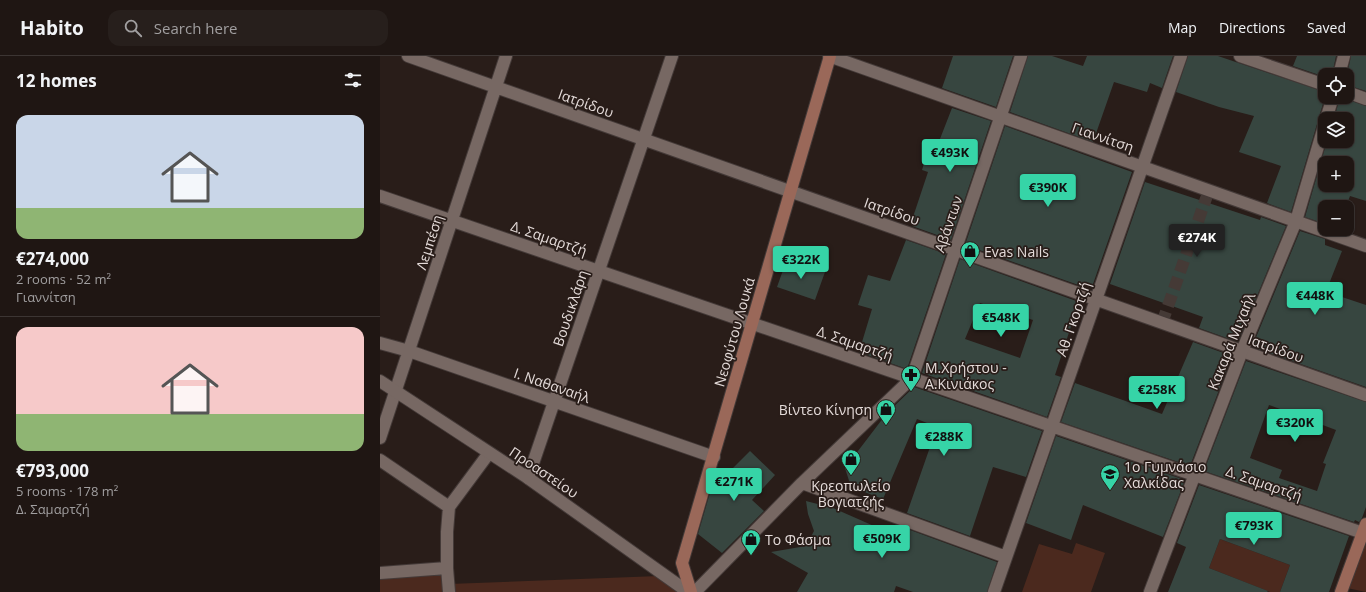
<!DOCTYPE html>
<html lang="en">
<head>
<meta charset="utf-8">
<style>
	body { margin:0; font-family:"Open Sans",sans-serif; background:#271f1c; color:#f1f3f6; height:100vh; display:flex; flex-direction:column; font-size:15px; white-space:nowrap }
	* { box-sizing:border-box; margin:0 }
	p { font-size:13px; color:#a19fa0 }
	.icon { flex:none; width:22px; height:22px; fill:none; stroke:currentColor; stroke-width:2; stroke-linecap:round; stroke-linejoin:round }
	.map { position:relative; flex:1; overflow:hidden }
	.sheet { display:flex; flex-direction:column; background:#1f1613; width:380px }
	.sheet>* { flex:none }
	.controls { position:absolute; left:938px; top:12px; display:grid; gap:8px }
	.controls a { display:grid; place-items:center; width:36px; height:36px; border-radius:8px; background:#1f1613; box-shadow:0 1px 3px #0004,0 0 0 1px #3c3533; font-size:20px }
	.price { position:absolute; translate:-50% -34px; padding:0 9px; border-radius:4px; background:#36d4a7; color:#111; font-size:13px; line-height:26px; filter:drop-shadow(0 1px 2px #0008) }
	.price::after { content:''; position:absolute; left:50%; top:24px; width:12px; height:9px; margin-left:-6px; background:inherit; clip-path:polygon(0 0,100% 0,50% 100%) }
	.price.current { background:#222; color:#fff }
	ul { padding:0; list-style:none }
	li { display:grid; align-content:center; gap:8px; height:212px; padding:0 16px }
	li+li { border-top:1px solid #3c3533 }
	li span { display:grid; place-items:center; height:124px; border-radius:12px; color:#555 }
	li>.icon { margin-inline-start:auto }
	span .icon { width:72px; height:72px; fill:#fffc; stroke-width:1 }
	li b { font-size:17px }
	h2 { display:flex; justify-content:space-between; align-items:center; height:48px; padding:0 16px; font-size:17px }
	header { display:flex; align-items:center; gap:24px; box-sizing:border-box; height:56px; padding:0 20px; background:#1f1613; border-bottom:1px solid #3c3533 }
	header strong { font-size:19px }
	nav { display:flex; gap:22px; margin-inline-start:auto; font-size:14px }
	.search { width:280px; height:36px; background:#271f1c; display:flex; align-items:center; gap:10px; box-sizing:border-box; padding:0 14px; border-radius:12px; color:#a19fa0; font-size:15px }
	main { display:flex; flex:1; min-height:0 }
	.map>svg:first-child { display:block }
</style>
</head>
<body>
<header>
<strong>Habito</strong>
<div class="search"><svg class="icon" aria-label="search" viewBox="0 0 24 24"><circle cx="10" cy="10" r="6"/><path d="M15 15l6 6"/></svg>Search here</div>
<nav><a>Map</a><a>Directions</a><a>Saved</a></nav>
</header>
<main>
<section class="sheet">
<h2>12 homes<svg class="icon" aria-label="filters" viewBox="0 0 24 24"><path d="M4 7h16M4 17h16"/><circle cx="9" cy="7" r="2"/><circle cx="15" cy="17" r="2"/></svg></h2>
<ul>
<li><span style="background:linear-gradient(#c9d6e8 75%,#8fb573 0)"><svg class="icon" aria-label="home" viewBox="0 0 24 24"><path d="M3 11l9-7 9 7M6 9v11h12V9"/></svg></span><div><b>€274,000</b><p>2 rooms · 52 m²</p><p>Γιαννίτση</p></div></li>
<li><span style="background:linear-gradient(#f6c9c9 70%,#8fb573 0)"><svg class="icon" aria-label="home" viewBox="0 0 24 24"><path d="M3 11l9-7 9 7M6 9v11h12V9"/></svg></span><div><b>€793,000</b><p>5 rooms · 178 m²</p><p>Δ. Σαμαρτζή</p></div></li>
</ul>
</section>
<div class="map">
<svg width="986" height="536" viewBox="0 0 986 536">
	<rect width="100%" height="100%" fill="#291d19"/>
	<path fill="#4b291e" d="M986,480V536L967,532Z
		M840,483L910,509L900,536H890L829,512Z
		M696,487L725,497L711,536H642L659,488L692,498Z
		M67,512L69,528L279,520L308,536H0V517Z"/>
	<path fill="#374640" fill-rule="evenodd" d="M573,0H633L616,51L562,32Z
		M648,0H672L703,10L707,0H793L782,32L770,27L767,36L734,26L713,86L630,56Z
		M808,0H838L945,36V41L911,156L887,147L901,110L859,96L874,60L839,51L796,36Z
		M917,0H956L952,19H945V21L913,10Z
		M971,0H986V35L967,29V19Z
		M960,41L986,50V145L970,140L966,151H945V168L925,161L947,85H967V63H954ZM945,107H967V129H945Z
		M572,52L611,65L571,184L532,170L533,167H531L548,116L542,114L551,85L558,88Z
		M625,70L752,116L712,231L705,228L704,231L585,189Z
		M765,126L880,164L881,161L906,170L858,286L819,272L823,261L730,228Z
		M920,175L945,183V189L962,195L947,233L960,238L959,240L986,249V331L872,291Z
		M526,184L566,198L527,313L479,296L492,253L478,249L488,219L510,225Z
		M407,203L445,216L435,244L397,231Z
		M580,203L699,246L675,319L681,321L667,361L542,317ZM600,247L653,264L640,302L585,283Z
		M813,286L852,300L810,410L681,366L695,327L782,358Z
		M866,305L986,346V451L982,462L979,466L975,464L974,466L824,415ZM889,349L956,374L943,407L946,408L937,435L899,422L902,414L870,402Z
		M534,331L662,375L646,421L613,411L590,480L527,457L557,371L537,363L503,443L471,431L465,412L507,357Z
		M676,380L805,424L783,481L703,449L691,484L646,467Z
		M370,395L395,419L372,444L384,455L342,497L318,478L334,423L344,421Z
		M819,429L969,480L949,536H900L910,509L840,483L829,512L888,535L887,536H788L806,491L797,487Z
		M426,445L453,452L519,481L522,471L617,506L607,536H533L516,530L514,536H417L428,517L391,496L426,490L434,475L428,458Z"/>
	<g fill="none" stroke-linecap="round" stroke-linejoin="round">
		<path stroke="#453a36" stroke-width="12" stroke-dasharray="12 6" stroke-linecap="butt" d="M782,267L829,134"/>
		<defs>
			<path id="minor" d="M28,0L986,339
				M449,0L986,190
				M860,0L945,29
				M967,36L986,43
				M0,140L986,478
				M0,287L29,295L334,401
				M0,382L126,0
				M0,404L69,451
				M148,422L292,0
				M422,427L626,501
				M0,517L67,512
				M69,536L67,512V476L69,451L109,397
				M315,536L422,427L532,322L641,0
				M614,536L801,0"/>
			<path id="tertiary" d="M959,19L964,0
				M946,63L953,41
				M0,325L148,422L308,536
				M770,536L862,295L916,165L945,67"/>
			<path id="secondary" d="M311,536L302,507L450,0
				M961,536L986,468"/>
		</defs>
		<use href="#minor" stroke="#443a38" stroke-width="14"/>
		<use href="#tertiary" stroke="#443a38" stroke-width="14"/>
		<use href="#secondary" stroke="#443a38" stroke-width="14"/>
		<use href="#minor" stroke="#776863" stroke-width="12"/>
		<use href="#tertiary" stroke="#776863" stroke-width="12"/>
		<use href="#secondary" stroke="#9a6859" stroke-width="12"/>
	</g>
	<defs>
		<symbol id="shop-pin" viewBox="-11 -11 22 30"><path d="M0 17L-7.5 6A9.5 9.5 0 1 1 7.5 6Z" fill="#36d4a7" stroke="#291d19"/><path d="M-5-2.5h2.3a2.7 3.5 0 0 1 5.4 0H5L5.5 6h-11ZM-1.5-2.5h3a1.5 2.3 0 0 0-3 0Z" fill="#111"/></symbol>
		<symbol id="pharmacy-pin" viewBox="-11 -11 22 30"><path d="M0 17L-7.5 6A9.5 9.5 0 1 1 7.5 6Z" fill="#36d4a7" stroke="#291d19"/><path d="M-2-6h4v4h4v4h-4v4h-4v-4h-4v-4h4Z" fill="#111"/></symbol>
		<symbol id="school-pin" viewBox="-11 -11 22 30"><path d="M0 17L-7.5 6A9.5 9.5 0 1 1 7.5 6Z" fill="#36d4a7" stroke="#291d19"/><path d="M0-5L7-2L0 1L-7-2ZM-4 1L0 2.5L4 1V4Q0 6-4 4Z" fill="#111"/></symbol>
	</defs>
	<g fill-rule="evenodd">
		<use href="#shop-pin" x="579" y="184" width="22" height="30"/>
		<use href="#pharmacy-pin" x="520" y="308" width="22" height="30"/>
		<use href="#shop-pin" x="495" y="342" width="22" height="30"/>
		<use href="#shop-pin" x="460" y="392" width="22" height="30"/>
		<use href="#school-pin" x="719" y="407" width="22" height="30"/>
		<use href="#shop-pin" x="360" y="472" width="22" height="30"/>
	</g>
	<g text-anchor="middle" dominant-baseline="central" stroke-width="3.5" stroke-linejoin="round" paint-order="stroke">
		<g font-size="14" fill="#e4dbd9" stroke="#291d19">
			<text transform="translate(206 47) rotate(20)">Ιατρίδου</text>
			<text transform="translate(723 81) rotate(19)">Γιαννίτση</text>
			<text transform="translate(512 155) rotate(19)">Ιατρίδου</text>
			<text transform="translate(568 168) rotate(-71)">Αβάντων</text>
			<text transform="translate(169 182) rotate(19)">Δ. Σαμαρτζή</text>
			<text transform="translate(49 186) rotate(-72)">Λεμπέση</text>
			<text transform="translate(190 252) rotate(-71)">Βουδικλάρη</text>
			<text transform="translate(693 263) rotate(-71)">Αθ. Γκορτζή</text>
			<text transform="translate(354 276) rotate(-74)">Νεοφύτου Λουκά</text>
			<text transform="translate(851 285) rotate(-68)">Κακαρά Μιχαήλ</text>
			<text transform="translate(475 287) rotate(19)">Δ. Σαμαρτζή</text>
			<text transform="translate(896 292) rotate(20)">Ιατρίδου</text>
			<text transform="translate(172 329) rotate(19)">Ι. Ναθαναήλ</text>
			<text transform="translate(164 416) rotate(34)">Προαστείου</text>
			<text transform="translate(884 427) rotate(19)">Δ. Σαμαρτζή</text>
		</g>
		<g font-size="14" fill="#e4dbd9" stroke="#291d19" text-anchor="start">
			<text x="604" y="195">Evas Nails</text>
			<text x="545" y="311">Μ.Χρήστου -<tspan x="545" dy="16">Α.Κινιάκος</tspan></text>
			<text x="492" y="353" text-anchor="end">Βίντεο Κίνηση</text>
			<text x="744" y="410">1ο Γυμνάσιο<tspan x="744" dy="16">Χαλκίδας</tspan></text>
			<text x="471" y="429" text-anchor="middle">Κρεοπωλείο<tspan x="471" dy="16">Βογιατζής</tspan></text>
			<text x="385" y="483">Το Φάσμα</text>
		</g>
	</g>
</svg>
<div class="controls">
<a><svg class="icon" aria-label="locate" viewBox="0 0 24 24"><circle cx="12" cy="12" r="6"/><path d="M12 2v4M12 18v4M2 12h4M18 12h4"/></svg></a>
<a><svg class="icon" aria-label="layers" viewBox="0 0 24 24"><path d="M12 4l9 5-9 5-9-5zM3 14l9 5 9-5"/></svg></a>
<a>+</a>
<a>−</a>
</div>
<b class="price" style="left:570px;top:117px">€493K</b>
<b class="price" style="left:668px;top:152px">€390K</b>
<b class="price current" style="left:817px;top:202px">€274K</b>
<b class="price" style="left:421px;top:224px">€322K</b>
<b class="price" style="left:935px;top:260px">€448K</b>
<b class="price" style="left:621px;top:282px">€548K</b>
<b class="price" style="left:777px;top:354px">€258K</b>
<b class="price" style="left:915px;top:387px">€320K</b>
<b class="price" style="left:564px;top:401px">€288K</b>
<b class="price" style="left:354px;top:446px">€271K</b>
<b class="price" style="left:874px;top:490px">€793K</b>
<b class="price" style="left:502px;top:503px">€509K</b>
</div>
</main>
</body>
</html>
